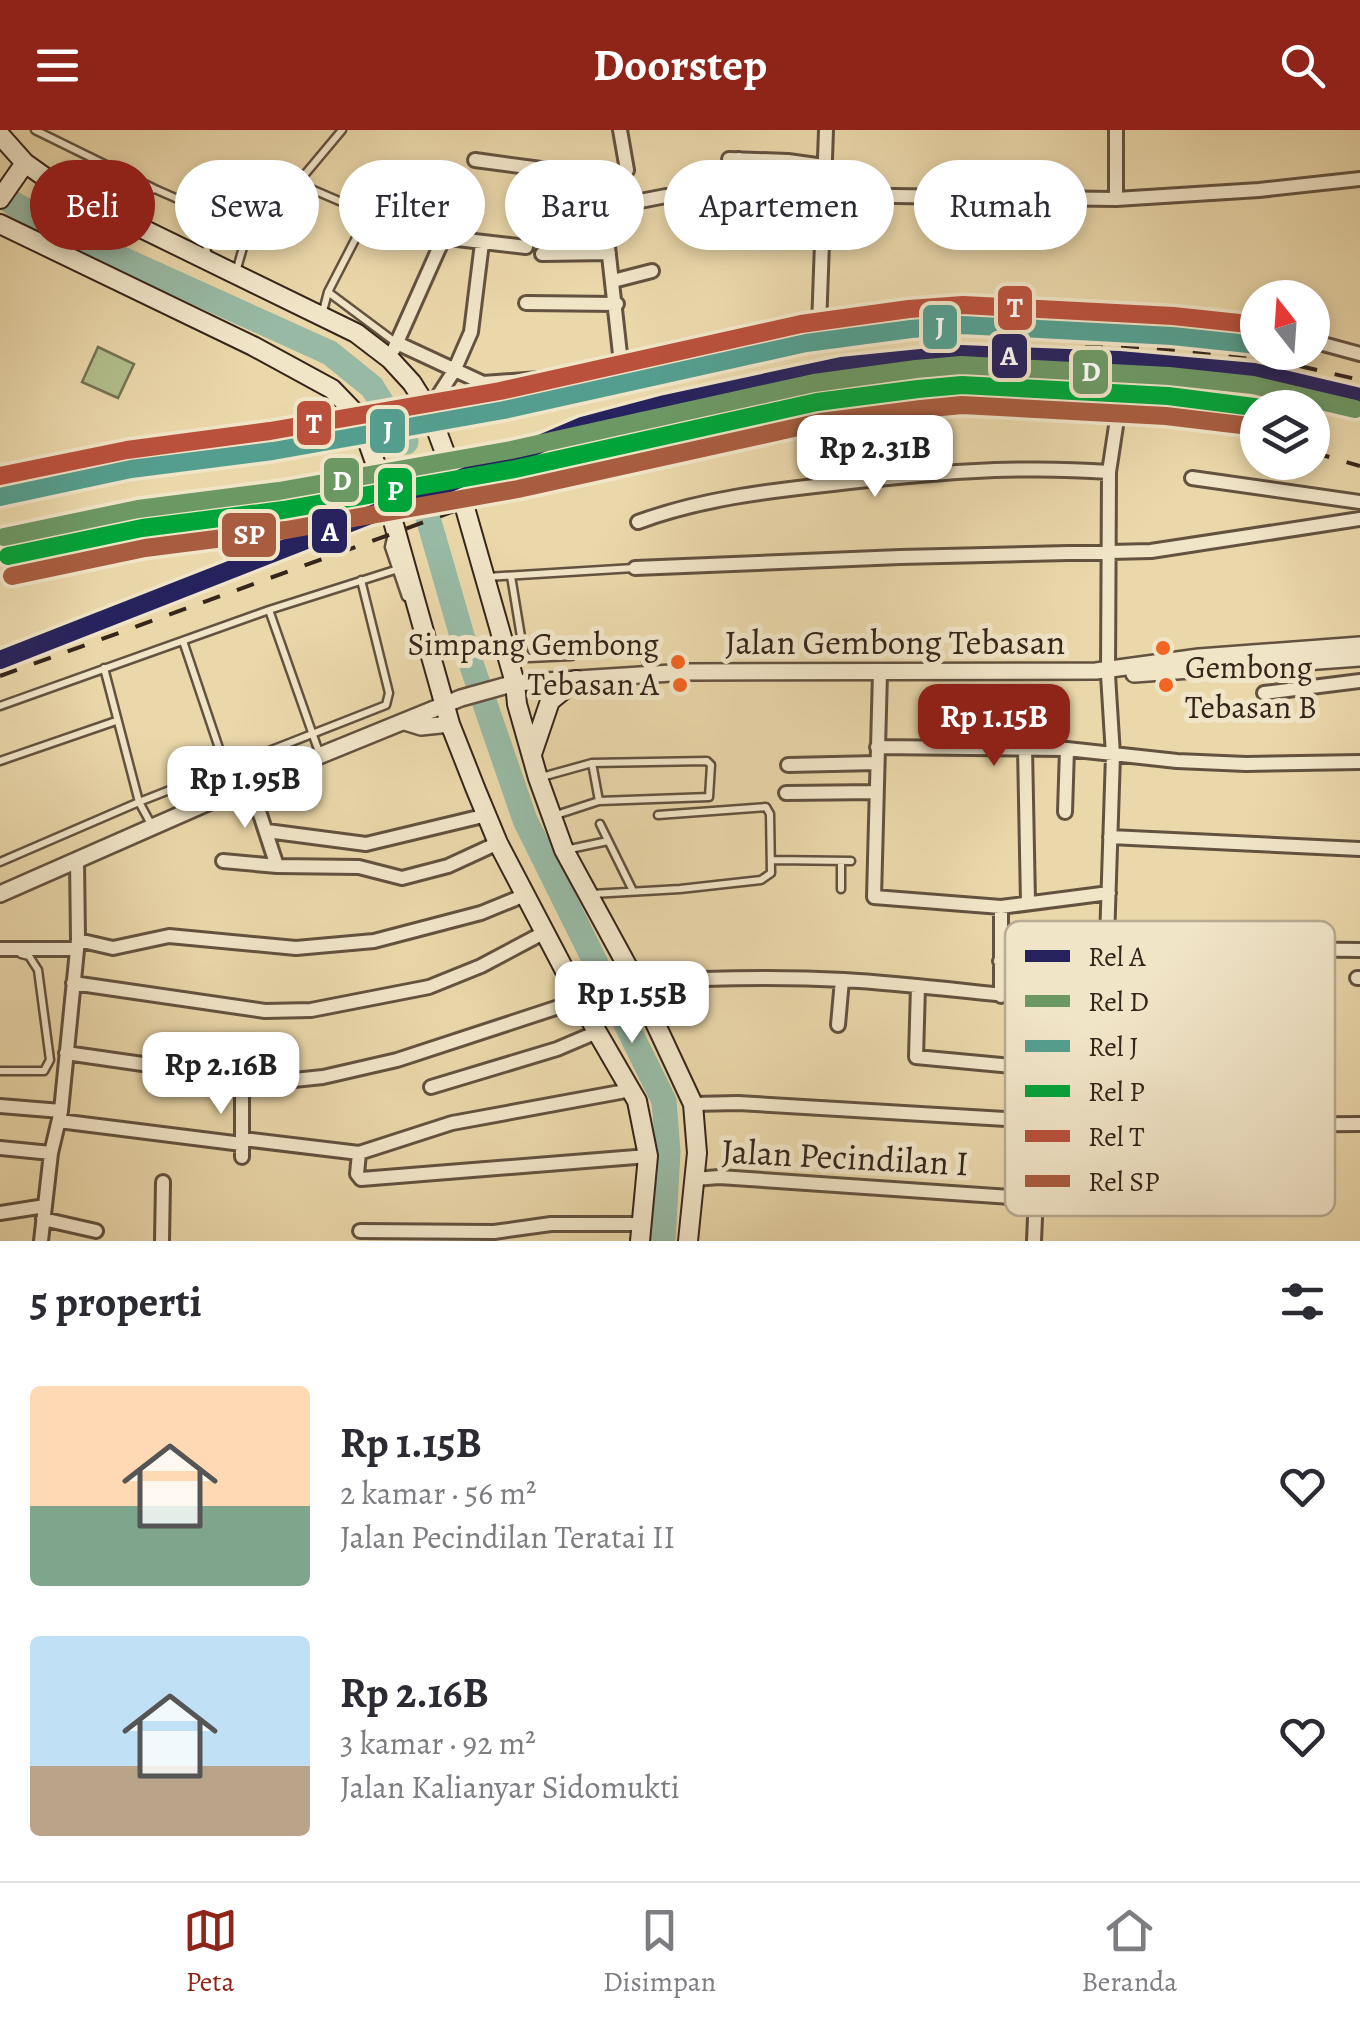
<!DOCTYPE html>
<html lang="id">
<head>
<meta charset="utf-8">
<style>
	body { margin:0; font-family:Alegreya,serif; background:#f2f2f3; color:#2b2b33; height:100vh; display:flex; flex-direction:column; font-size:38px; white-space:nowrap }
	* { box-sizing:border-box; margin:0 }
	p { font-size:32px; color:#7c7c81 }
	.icon { flex:none; width:55px; height:55px; fill:none; stroke:currentColor; stroke-width:2; stroke-linecap:round; stroke-linejoin:round }
	.map { position:relative; height:1111px; overflow:hidden }
	.panel { display:flex; flex-direction:column; background:#fff; flex:1 }
	.panel>* { flex:none }
	.banner { position:absolute; left:30px; top:30px; width:1300px; height:90px; display:flex; gap:20px }
	.needle { width:65px; rotate:343deg }
	.fabs { position:absolute; left:1240px; top:150px; display:grid; gap:20px }
	.fabs a { display:grid; place-items:center; width:90px; height:90px; border-radius:50%; background:#fff; box-shadow:0 5px 15px #0003; font-size:50px }
	.price { position:absolute; translate:-50% -85px; padding:0 22px; border-radius:20px; background:#fff; color:#222; font-size:32px; line-height:65px; filter:drop-shadow(0 2px 5px #0008) }
	.price::after { content:''; position:absolute; left:50%; top:60px; width:30px; height:22px; margin-left:-15px; background:inherit; clip-path:polygon(0 0,100% 0,50% 100%) }
	.price.active { background:#8f2418; color:#fff }
	ul { padding:0; list-style:none }
	li { display:flex; align-items:center; gap:30px; height:250px; padding:0 30px }
	li span { display:grid; place-items:center; flex:none; width:280px; height:200px; border-radius:10px; color:#555 }
	li>.icon { margin-inline-start:auto }
	span .icon { width:120px; height:120px; fill:#fffc; stroke-width:1 }
	li b { font-size:42px }
	h2 { display:flex; justify-content:space-between; align-items:center; height:120px; padding:0 30px; font-size:42px }
	.tag { padding:0 35px; border-radius:45px; background:#fff; box-shadow:0 5px 15px #0003; font-size:35px; line-height:90px }
	.tag.active { background:#8f2418; color:#fff }
	header { display:flex; justify-content:space-between; align-items:center; height:130px; padding:0 30px; background:#8f2418; color:#fff; font-size:45px; font-weight:700 }
	.menu { display:flex; justify-content:space-around; align-items:center; height:140px; border-top:2px solid #e1e1e2; background:#fff; font-size:28px; color:#7c7c81 }
	.menu a { display:grid; justify-items:center; gap:5px }
	.menu .active { color:#8f2418 }
	.map>svg:first-child { display:block }
</style>
</head>
<body>
<header><svg class="icon" aria-label="menu" viewBox="0 0 24 24"><path d="M4 6h16M4 12h16M4 18h16"/></svg>Doorstep<svg class="icon" aria-label="search" viewBox="0 0 24 24"><circle cx="10" cy="10" r="6"/><path d="M15 15l6 6"/></svg></header>
<div class="map">
<svg width="1360" height="1111" viewBox="0 0 1360 1111">
	<rect width="100%" height="100%" fill="#ead7aa"/>
	<filter id="stains"><feTurbulence type="fractalNoise" baseFrequency=".002" numOctaves="4"/><feColorMatrix values="0 0 0 0 .2 0 0 0 0 .09 0 0 0 0 .02 0 0 0 .5 -.17"/></filter>
	<radialGradient id="worn" r=".72"><stop offset=".6" stop-color="#630" stop-opacity="0"/><stop offset="1" stop-color="#630" stop-opacity=".3"/></radialGradient>
	<path fill="#b2bf8c" stroke="#747254" stroke-width="2.5" d="M98,217L134,234L118,268L82,252Z"/>
	<g fill="none" stroke-linecap="round" stroke-linejoin="round">
		<path stroke="#98baa5" stroke-width="25" d="M0,62L14,74L67,104L330,223L372,257L406,312
			M417,350L465,516L525,690L664,971L668,1022L663,1111"/>
		<defs>
			<path id="service" d="M35,0L155,59L248,100L276,56L306,43L342,0
				M295,52L381,89
				M99,72L155,59
				M204,81L207,124
				M236,142L248,100
				M328,162L395,212
				M322,185L328,162L360,100
				M392,403L389,417L406,467
				M511,446L524,525L529,528L572,526
				M487,447L634,438
				M269,480L320,625
				M183,511L226,639
				M618,520L643,518L649,544
				M104,538L139,672L151,694
				M0,576L269,480L395,440
				M0,631L116,591
				M592,633L599,671
				M538,648L592,633L707,631L711,635L709,667L599,671L553,686
				M600,694L633,761
				M565,720L608,711
				M773,730L851,731
				M0,732L139,672L386,575L389,563L361,450
				M841,759V733
				M592,764L680,759L761,750L771,743L770,684L766,677L658,685
				M0,941H44L50,930L38,840L29,826L21,824"/>
			<path id="minor" d="M1116,0V69
				M729,29L788,31L824,36
				M475,30L586,45H621L627,40L620,0
				M600,45L621,233
				M823,65L1116,69L1259,60L1360,49
				M604,78L666,66L734,72L738,68L739,29
				M414,104L526,117
				M542,124L609,123
				M613,151L652,141
				M526,173L617,174
				M819,197L826,0
				M1312,211L1360,224
				M397,213L483,253L553,248L723,210L936,181L1008,175L1162,184L1258,199
				M394,219L444,107
				M429,280L454,241L471,202L482,113
				M1192,348L1360,372
				M638,392C700,369 768,361 833,354C926,343 1016,335 1109,342
				M635,438L900,427L1151,421L1360,389
				M880,543L874,767L1001,777L1109,763
				M1264,563L1360,551
				M877,617L1067,619L1177,631L1246,634L1360,632
				M1025,618L1028,772
				M788,635L877,633
				M250,654L277,736
				M786,663L877,662
				M1065,682L1067,619
				M267,701L366,714L487,685
				M1110,707L1360,719
				M223,731L277,736L359,737L402,748L448,736L498,713
				M78,810L113,818L169,806L296,818L374,811L481,783L525,765
				M1108,817L1360,820
				M0,819H77
				M1000,831L1052,825L1106,834
				M1357,848H1360
				M636,852C706,848 774,846 844,850C931,855 1017,869 1104,873
				M73,853L265,881L311,880L429,857L481,836L545,802
				M918,856L916,927L1012,936L1102,930
				M1001,866V777
				M838,895L842,850
				M66,923L247,949L284,951L323,947L397,930L580,870
				M242,948V1027
				M1247,955L1248,995
				M431,957L557,919L597,902
				M693,974L738,973L1124,996L1360,994
				M0,976L61,981
				M1030,990L1036,1065L1034,1111
				M59,991L242,1014
				M1101,995L1113,625L1108,545L1109,342L1119,276
				M243,1009L359,1023L357,1044L361,1049L648,1026
				M0,1018L51,1023
				M359,1023L452,993L631,960
				M695,1049L719,1047L1026,1068L1036,1065
				M0,1083L45,1076
				M43,1089L96,1101
				M360,1101L494,1102L551,1094H642
				M41,1111L51,1023L61,981L78,810L77,729
				M162,1111L163,1052"/>
			<path id="tertiary" d="M1134,544L1360,528
				M405,592L421,597L450,594
				M0,764L250,654L461,568L515,553L687,542L1096,541L1199,527L1360,515"/>
			<path id="secondary" d="M0,5L25,33L63,60L356,203L390,229L412,253L429,280L463,371L515,553L517,574L538,648L564,720L636,852L693,974L697,1023L688,1111
				M0,69L25,33
				M0,94L253,216L332,259L359,287L382,352L450,594L476,660L498,713L597,902L637,971L648,1026L640,1111
				M532,624L550,571L576,550"/>
		</defs>
		<use href="#service" stroke="#63523f" stroke-width="11"/>
		<use href="#minor" stroke="#63523f" stroke-width="18"/>
		<use href="#tertiary" stroke="#63523f" stroke-width="20"/>
		<use href="#secondary" stroke="#36251b" stroke-width="22"/>
		<use href="#service" stroke="#f1e5c8" stroke-width="6"/>
		<use href="#minor" stroke="#f1e5c8" stroke-width="12"/>
		<use href="#tertiary" stroke="#f1e5c8" stroke-width="15"/>
		<use href="#secondary" stroke="#f1e5c8" stroke-width="18"/>
		<path stroke="#36251b" stroke-width="4" stroke-dasharray="18 18" stroke-linecap="butt" d="M1049,218L1141,217L1261,227L1360,250
			M1312,322L1360,336
			M0,546L496,366L601,330L722,300L985,257L1058,260L1141,271L1258,304"/>
		<defs>
			<path id="rail-1" d="M0,530L429,362L582,296L665,274L841,236L961,224L1119,230L1254,242L1360,267"/>
			<path id="rail-2" d="M4,407L138,379L279,361L511,320L814,253L916,239L961,235L1169,246L1253,255L1355,279"/>
			<path id="rail-3" d="M0,367L131,339L273,321L504,280L806,213L911,199L962,195L1172,206L1258,215"/>
			<path id="rail-4" d="M8,426L142,398L283,380L515,339L817,272L918,259L962,255L1168,266L1262,278"/>
			<path id="rail-5" d="M0,346L127,320L270,301L500,261L801,194L909,179L963,175L1173,186L1258,195"/>
			<path id="rail-6" d="M12,446L145,418L286,400L518,359L821,292L921,279L962,275L1166,286L1258,297"/>
		</defs>
		<use href="#rail-1" stroke="#f1e5c8" stroke-width="25"/>
		<use href="#rail-2" stroke="#f1e5c8" stroke-width="25"/>
		<use href="#rail-3" stroke="#f1e5c8" stroke-width="25"/>
		<use href="#rail-4" stroke="#f1e5c8" stroke-width="25"/>
		<use href="#rail-5" stroke="#f1e5c8" stroke-width="25"/>
		<use href="#rail-6" stroke="#f1e5c8" stroke-width="25"/>
		<use href="#rail-1" stroke="#26225e" stroke-width="18"/>
		<use href="#rail-2" stroke="#6c9864" stroke-width="18"/>
		<use href="#rail-3" stroke="#549e8f" stroke-width="18"/>
		<use href="#rail-4" stroke="#00a53a" stroke-width="18"/>
		<use href="#rail-5" stroke="#ba513d" stroke-width="18"/>
		<use href="#rail-6" stroke="#a95d40" stroke-width="18"/>
	</g>
	<g fill="#f26522" stroke="#f1e5c8" stroke-width="4">
		<circle cx="1163" cy="518" r="9"/>
		<circle cx="678" cy="532" r="9"/>
		<circle cx="680" cy="555" r="9"/>
		<circle cx="1166" cy="555" r="9"/>
	</g>
	<g text-anchor="middle" dominant-baseline="central" stroke-width="10" stroke-linejoin="round" paint-order="stroke">
		<g font-size="32" fill="#36251b" stroke="#f1e5c8" text-anchor="end">
			<text x="659" y="514">Simpang Gembong<tspan x="659" dy="40">Tebasan A</tspan></text>
			<text x="1185" y="537" text-anchor="start">Gembong<tspan x="1185" dy="40">Tebasan B</tspan></text>
		</g>
		<g font-size="35" fill="#36251b" stroke="#f1e5c8">
			<text x="895" y="512">Jalan Gembong Tebasan</text>
			<text transform="translate(845 1027) rotate(3)">Jalan Pecindilan I</text>
		</g>
	</g>
	<rect x="1005" y="791" width="330" height="295" rx="15" fill="#f1e5c8" stroke="#b9ab94" stroke-width="2.5"/>
	<rect x="1025" y="820" width="45" height="12" fill="#26225e"/>
	<rect x="1025" y="865" width="45" height="12" fill="#6c9864"/>
	<rect x="1025" y="910" width="45" height="12" fill="#549e8f"/>
	<rect x="1025" y="955" width="45" height="12" fill="#00a53a"/>
	<rect x="1025" y="1000" width="45" height="12" fill="#ba513d"/>
	<rect x="1025" y="1045" width="45" height="12" fill="#a95d40"/>
	<g font-size="28" fill="#36251b">
		<text x="1088" y="836">Rel A</text>
		<text x="1088" y="881">Rel D</text>
		<text x="1088" y="926">Rel J</text>
		<text x="1088" y="971">Rel P</text>
		<text x="1088" y="1016">Rel T</text>
		<text x="1088" y="1061">Rel SP</text>
	</g>
	<g stroke="#f1e5c8" stroke-width="4">
		<rect x="996" y="154" width="38" height="48" rx="10" fill="#ba513d"/>
		<rect x="921" y="173" width="38" height="48" rx="10" fill="#549e8f"/>
		<rect x="990" y="202" width="39" height="48" rx="10" fill="#26225e"/>
		<rect x="1071" y="218" width="39" height="48" rx="10" fill="#6c9864"/>
		<rect x="295" y="269" width="38" height="48" rx="10" fill="#ba513d"/>
		<rect x="368" y="277" width="39" height="48" rx="10" fill="#549e8f"/>
		<rect x="322" y="326" width="39" height="48" rx="10" fill="#6c9864"/>
		<rect x="376" y="336" width="38" height="48" rx="10" fill="#00a53a"/>
		<rect x="310" y="377" width="39" height="48" rx="10" fill="#26225e"/>
		<rect x="220" y="381" width="58" height="48" rx="10" fill="#a95d40"/>
	</g>
	<g font-size="28" text-anchor="middle" font-weight="bold" fill="#fff">
		<text x="1015" y="187">T</text>
		<text x="940" y="206">J</text>
		<text x="1009" y="235">A</text>
		<text x="1091" y="251">D</text>
		<text x="314" y="303">T</text>
		<text x="388" y="310">J</text>
		<text x="342" y="360">D</text>
		<text x="395" y="370">P</text>
		<text x="330" y="411">A</text>
		<text x="249" y="414">SP</text>
	</g>
	<rect width="100%" height="100%" filter="url(#stains)"/>
	<rect width="100%" height="100%" fill="url(#worn)"/>
</svg>
<div class="fabs">
<a><svg class="needle" viewBox="-14 -14 28 28"><path d="M0-13l5 13h-10z" fill="#e53935"/><path d="M0 13l5-13h-10z" fill="#7c7c81"/></svg></a>
<a><svg class="icon" aria-label="layers" viewBox="0 0 24 24"><path d="M12 4l9 5-9 5-9-5zM3 14l9 5 9-5"/></svg></a>
</div>
<b class="price" style="left:875px;top:370px">Rp 2.31B</b>
<b class="price active" style="left:994px;top:639px">Rp 1.15B</b>
<b class="price" style="left:245px;top:701px">Rp 1.95B</b>
<b class="price" style="left:632px;top:916px">Rp 1.55B</b>
<b class="price" style="left:221px;top:987px">Rp 2.16B</b>
<div class="banner">
<a class="tag active">Beli</a>
<a class="tag">Sewa</a>
<a class="tag">Filter</a>
<a class="tag">Baru</a>
<a class="tag">Apartemen</a>
<a class="tag">Rumah</a>
</div>
</div>
<section class="panel">
<h2>5 properti<svg class="icon" aria-label="filters" viewBox="0 0 24 24"><path d="M4 7h16M4 17h16"/><circle cx="9" cy="7" r="2"/><circle cx="15" cy="17" r="2"/></svg></h2>
<ul>
<li><span style="background:linear-gradient(#ffd9b3 60%,#7fa58c 0)"><svg class="icon" aria-label="home" viewBox="0 0 24 24"><path d="M3 11l9-7 9 7M6 9v11h12V9"/></svg></span><div><b>Rp 1.15B</b><p>2 kamar · 56 m²</p><p>Jalan Pecindilan Teratai II</p></div><svg class="icon" aria-label="heart" viewBox="0 0 24 24"><path d="M12 20l-8-8c-3-5 5-10 8-4 3-6 11-1 8 4z"/></svg></li>
<li><span style="background:linear-gradient(#bfe0f5 65%,#b9a48a 0)"><svg class="icon" aria-label="home" viewBox="0 0 24 24"><path d="M3 11l9-7 9 7M6 9v11h12V9"/></svg></span><div><b>Rp 2.16B</b><p>3 kamar · 92 m²</p><p>Jalan Kalianyar Sidomukti</p></div><svg class="icon" aria-label="heart" viewBox="0 0 24 24"><path d="M12 20l-8-8c-3-5 5-10 8-4 3-6 11-1 8 4z"/></svg></li>
</ul>
</section>
<nav class="menu">
<a class="active"><svg class="icon" aria-label="map" viewBox="0 0 24 24"><path d="M3 6l6-2 6 2 6-2v14l-6 2-6-2-6 2zM9 4v14M15 6v14"/></svg>Peta</a>
<a><svg class="icon" aria-label="saved" viewBox="0 0 24 24"><path d="M7 4h10v16l-5-4-5 4z"/></svg>Disimpan</a>
<a><svg class="icon" aria-label="home" viewBox="0 0 24 24"><path d="M3 11l9-7 9 7M6 9v11h12V9"/></svg>Beranda</a>
</nav>
</body>
</html>
